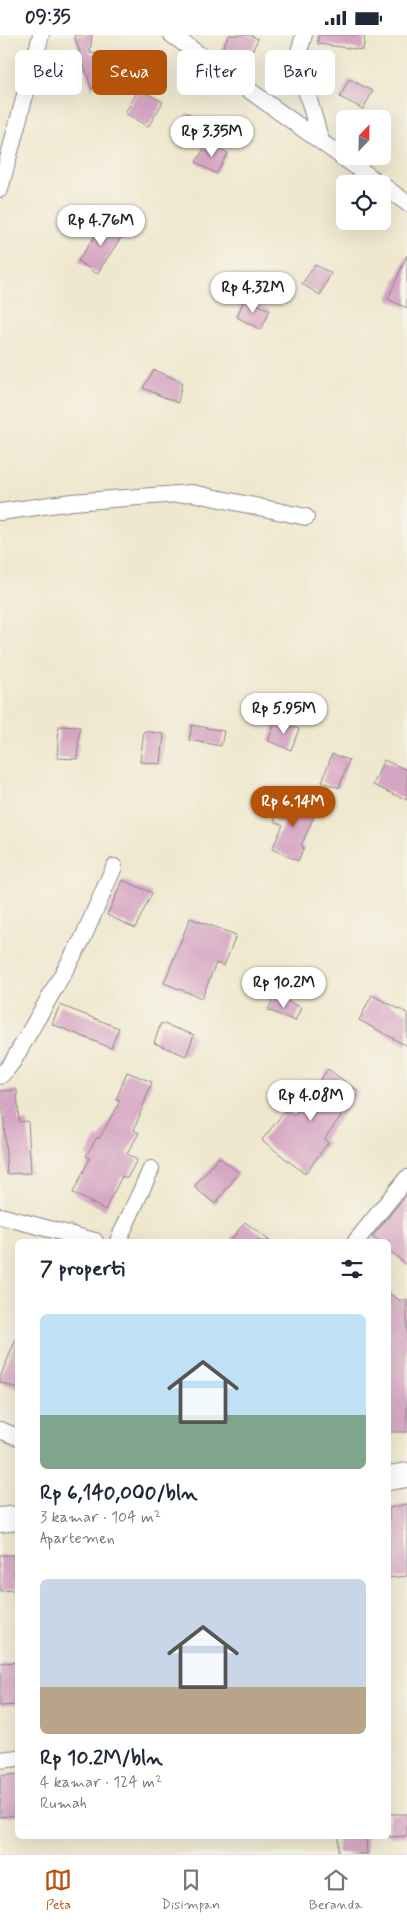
<!DOCTYPE html>
<html lang="id">
<head>
<meta charset="utf-8">
<style>
	body { margin:0; font-family:Mynerve,sans-serif; background:#f2f2f3; color:#1f2937; height:100vh; display:flex; flex-direction:column; font-size:19px; white-space:nowrap }
	* { box-sizing:border-box; margin:0 }
	p { font-size:16px; color:#747a83 }
	.icon { flex:none; width:28px; height:28px; fill:none; stroke:currentColor; stroke-width:2; stroke-linecap:round; stroke-linejoin:round }
	.map { position:relative; flex:1; overflow:hidden }
	.details { position:absolute; left:15px; top:1204px; width:376px; height:600px; display:flex; flex-direction:column; background:#fff; border-radius:8px; box-shadow:0 5px 20px #0002 }
	.details>* { flex:none }
	.hud { position:absolute; left:15px; top:15px; width:378px; height:45px; display:flex; gap:10px }
	.needle { width:32px; rotate:22deg }
	.buttons { position:absolute; left:336px; top:75px; display:grid; gap:10px }
	.buttons a { display:grid; place-items:center; width:55px; height:55px; border-radius:8px; background:#fff; box-shadow:0 5px 20px #0002; font-size:25px }
	.price { position:absolute; translate:-50% -42px; padding:0 11px; border-radius:18px; background:#fff; color:#222; font-size:16px; line-height:32px; filter:drop-shadow(0 1px 2px #0008) }
	.price::after { content:''; position:absolute; left:50%; top:30px; width:15px; height:11px; margin-left:-8px; background:inherit; clip-path:polygon(0 0,100% 0,50% 100%) }
	.price.current { background:#b45309; color:#fff }
	ul { padding:0; list-style:none }
	li { display:grid; align-content:center; gap:10px; height:265px; padding:0 25px }
	li span { display:grid; place-items:center; height:155px; border-radius:8px; color:#555 }
	li>.icon { margin-inline-start:auto }
	span .icon { width:90px; height:90px; fill:#fffc; stroke-width:1 }
	li b { font-size:21px }
	h2 { display:flex; justify-content:space-between; align-items:center; height:60px; padding:0 25px; font-size:21px }
	.chip { padding:0 18px; border-radius:8px; background:#fff; box-shadow:0 5px 20px #0002; font-size:18px; line-height:45px }
	.chip.current { background:#b45309; color:#fff }
	.status { display:flex; justify-content:space-between; align-items:center; height:35px; padding:0 25px; background:#fff; direction:ltr }
	.status svg { height:14px; fill:currentColor }
	.tab-bar { display:flex; justify-content:space-around; align-items:center; height:70px; border-top:1px solid #e0e1e3; background:#fff; font-size:14px; color:#747a83 }
	.tab-bar a { display:grid; justify-items:center; gap:2px }
	.tab-bar .current { color:#b45309 }
	.map>svg:first-child { display:block }
</style>
</head>
<body>
<div class="status"><b>09:35</b><svg viewBox="0 0 49 12"><path d="M0 12V9h3v3zM5 12V6h3v6zM10 12V3h3v9zM15 12V0h3v12zM26 1h20v11H26zM47 4h2v5h-2z"/></svg></div>
<div class="map">
<svg width="407" height="1819" viewBox="0 0 407 1819">
	<rect width="100%" height="100%" fill="#f7f3e8"/>
	<filter id="ink" filterUnits="userSpaceOnUse"><feTurbulence type="fractalNoise" baseFrequency=".02" numOctaves="2"/><feDisplacementMap in="SourceGraphic" scale="10" xChannelSelector="R" yChannelSelector="G"/><feConvolveMatrix kernelMatrix="1 2 1 2 8 2 1 2 1" color-interpolation-filters="sRGB"/></filter>
	<filter id="wash" filterUnits="userSpaceOnUse"><feTurbulence type="fractalNoise" baseFrequency=".0096" numOctaves="4" result="noise"/><feDisplacementMap in="SourceGraphic" scale="20" xChannelSelector="R" yChannelSelector="G"/><feGaussianBlur stdDeviation="1.12" result="paint"/><feColorMatrix in="noise" values="0 0 0 0 0 0 0 0 0 0 0 0 0 0 0 0 0 1.4 0 .05"/><feComposite in="paint" operator="in"/></filter>
	<g filter="url(#wash)">
		<rect width="100%" height="100%" fill="#efe8cf"/>
		<g id="blocks">
			<path fill="#d6a5c3" d="M74,0H92L90,18L106,20L92,55Z
				M229,0H250L258,4L245,30L220,17Z
				M318,0H365L363,15L318,9Z
				M349,44L373,56L363,74L340,62Z
				M139,54L163,67L148,92L125,78Z
				M187,78L206,88L195,110L176,100Z
				M208,107L228,118L216,139L196,127Z
				M105,186L124,198L97,239L78,226Z
				M407,220V273L388,264Z
				M315,230L331,238L320,260L302,249Z
				M244,264L270,275L261,295L237,282Z
				M154,335L182,347L178,368L143,353Z
				M276,686L299,694L291,715L268,706Z
				M192,690L224,696L221,711L189,705Z
				M59,691L80,692L77,724L57,723Z
				M144,696L164,699L161,729L140,727Z
				M332,719L349,725L339,753L322,747Z
				M384,725L407,735V765L373,750Z
				M284,763L316,777L301,811L304,812L298,826L272,814L283,790L274,786Z
				M123,845L152,858L135,893L107,880Z
				M190,883L236,900L224,931L216,928L202,963L164,948Z
				M372,960L407,978V1011L359,985Z
				M274,961L301,972L295,986L268,975Z
				M60,970L119,993L111,1013L52,989Z
				M161,988L194,1000L186,1021L154,1008Z
				M328,1034L359,1057L324,1104L328,1108L305,1139L262,1105L286,1075L294,1081Z
				M127,1037L152,1047L134,1095L139,1098L127,1119L137,1125L127,1143L122,1141L105,1175L73,1158L90,1123L86,1121L97,1102L99,1104L120,1066L116,1065Z
				M17,1055L19,1087L28,1086L31,1138L7,1139L3,1074H0V1056Z
				M219,1122L239,1138L215,1169L194,1152Z
				M407,1159V1231L389,1215V1206H378L372,1202Z
				M245,1187L270,1206H230Z
				M389,1258L399,1265H407V1397H390Z
				M18,1300V1354L0,1347V1342Z
				M407,1469V1541L389,1543V1473Z
				M0,1520H13L15,1555L0,1556Z
				M18,1627V1670L0,1671V1628Z
				M18,1739V1780L0,1782V1741Z
				M389,1779H407V1801L389,1802Z
				M338,1801H366L367,1819H338Z"/>
		</g>
	</g>
	<g filter="url(#ink)">
		<use href="#blocks" fill-opacity="0" stroke="#888585" stroke-width="1"/>
		<g fill="none" stroke-linecap="round" stroke-linejoin="round">
			<defs>
				<path id="street" d="M172,0L380,149
					M304,0L298,20L304,48L321,106
					M382,150L407,168
					M0,154L41,0
					M0,477L72,467L192,458L306,482
					M0,1041L7,1034L13,1026L82,905L114,832
					M0,1181L95,1206
					M118,1206L151,1134
					M356,1206L407,1143
					M0,1395L18,1402
					M0,1725L18,1723"/>
				<path id="secondary" d="M389,1443L407,1440
					M0,1485L18,1483"/>
			</defs>
			<use href="#street" stroke="#888585" stroke-width="18"/>
			<use href="#secondary" stroke="#888585" stroke-width="26"/>
			<use href="#street" stroke="#fff" stroke-width="16"/>
			<use href="#secondary" stroke="#fff" stroke-width="24"/>
		</g>
	</g>
</svg>
<div class="buttons">
<a><svg class="needle" viewBox="-14 -14 28 28"><path d="M0-13l5 13h-10z" fill="#e53935"/><path d="M0 13l5-13h-10z" fill="#747a83"/></svg></a>
<a><svg class="icon" aria-label="locate" viewBox="0 0 24 24"><circle cx="12" cy="12" r="6"/><path d="M12 2v4M12 18v4M2 12h4M18 12h4"/></svg></a>
</div>
<b class="price" style="left:212px;top:123px">Rp 3.35M</b>
<b class="price" style="left:101px;top:212px">Rp 4.76M</b>
<b class="price" style="left:253px;top:279px">Rp 4.32M</b>
<b class="price" style="left:284px;top:700px">Rp 5.95M</b>
<b class="price current" style="left:293px;top:793px">Rp 6.14M</b>
<b class="price" style="left:284px;top:974px">Rp 10.2M</b>
<b class="price" style="left:311px;top:1087px">Rp 4.08M</b>
<div class="hud">
<a class="chip">Beli</a>
<a class="chip current">Sewa</a>
<a class="chip">Filter</a>
<a class="chip">Baru</a>
</div>
<section class="details">
<h2>7 properti<svg class="icon" aria-label="filters" viewBox="0 0 24 24"><path d="M4 7h16M4 17h16"/><circle cx="9" cy="7" r="2"/><circle cx="15" cy="17" r="2"/></svg></h2>
<ul>
<li><span style="background:linear-gradient(#bfe0f5 65%,#7fa58c 0)"><svg class="icon" aria-label="home" viewBox="0 0 24 24"><path d="M3 11l9-7 9 7M6 9v11h12V9"/></svg></span><div><b>Rp 6,140,000/bln</b><p>3 kamar · 104 m²</p><p>Apartemen</p></div></li>
<li><span style="background:linear-gradient(#c9d6e8 70%,#b9a48a 0)"><svg class="icon" aria-label="home" viewBox="0 0 24 24"><path d="M3 11l9-7 9 7M6 9v11h12V9"/></svg></span><div><b>Rp 10.2M/bln</b><p>4 kamar · 124 m²</p><p>Rumah</p></div></li>
</ul>
</section>
</div>
<nav class="tab-bar">
<a class="current"><svg class="icon" aria-label="map" viewBox="0 0 24 24"><path d="M3 6l6-2 6 2 6-2v14l-6 2-6-2-6 2zM9 4v14M15 6v14"/></svg>Peta</a>
<a><svg class="icon" aria-label="saved" viewBox="0 0 24 24"><path d="M7 4h10v16l-5-4-5 4z"/></svg>Disimpan</a>
<a><svg class="icon" aria-label="home" viewBox="0 0 24 24"><path d="M3 11l9-7 9 7M6 9v11h12V9"/></svg>Beranda</a>
</nav>
</body>
</html>
